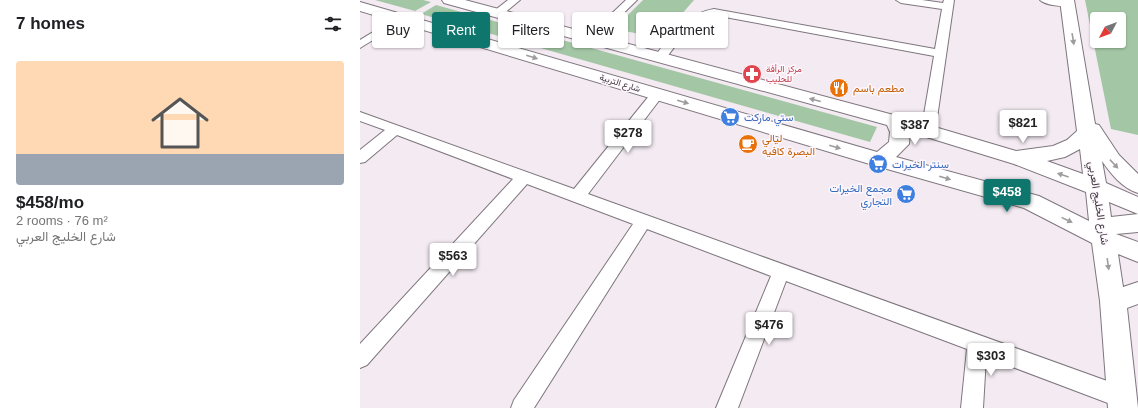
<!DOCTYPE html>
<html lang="en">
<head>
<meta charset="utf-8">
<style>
	body { margin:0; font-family:Helvetica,Vazirmatn,sans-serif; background:#f6f6f6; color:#202124; height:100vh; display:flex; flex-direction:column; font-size:15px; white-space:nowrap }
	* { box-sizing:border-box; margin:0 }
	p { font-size:13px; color:#757577 }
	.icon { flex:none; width:22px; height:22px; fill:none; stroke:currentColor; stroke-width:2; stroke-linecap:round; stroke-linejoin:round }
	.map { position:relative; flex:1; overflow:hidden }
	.sheet { display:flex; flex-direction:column; background:#fff; width:360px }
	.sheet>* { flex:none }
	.top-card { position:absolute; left:12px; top:12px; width:380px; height:36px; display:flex; gap:8px }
	.needle { width:26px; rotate:229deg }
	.buttons { position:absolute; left:730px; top:12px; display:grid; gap:8px }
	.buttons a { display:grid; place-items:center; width:36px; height:36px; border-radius:4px; background:#fff; box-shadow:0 1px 3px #0004; font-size:20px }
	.price { position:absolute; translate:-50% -34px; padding:0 9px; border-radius:4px; background:#fff; color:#222; font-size:13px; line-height:26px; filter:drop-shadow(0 1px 2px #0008) }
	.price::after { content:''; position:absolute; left:50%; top:24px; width:12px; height:9px; margin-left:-6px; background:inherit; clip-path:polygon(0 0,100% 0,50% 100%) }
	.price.active { background:#0f766e; color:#fff }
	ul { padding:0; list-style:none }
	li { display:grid; align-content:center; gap:8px; height:212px; padding:0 16px }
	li+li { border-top:1px solid #e0e0e0 }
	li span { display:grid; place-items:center; height:124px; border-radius:4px; color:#555 }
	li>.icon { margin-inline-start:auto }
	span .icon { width:72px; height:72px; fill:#fffc; stroke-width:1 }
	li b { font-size:17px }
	h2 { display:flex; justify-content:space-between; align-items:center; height:48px; padding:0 16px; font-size:17px }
	.tag { padding:0 14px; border-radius:4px; background:#fff; box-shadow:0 1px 3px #0004; font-size:14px; line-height:36px }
	.tag.active { background:#0f766e; color:#fff }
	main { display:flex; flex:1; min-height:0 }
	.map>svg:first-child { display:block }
</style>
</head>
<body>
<main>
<section class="sheet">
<h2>7 homes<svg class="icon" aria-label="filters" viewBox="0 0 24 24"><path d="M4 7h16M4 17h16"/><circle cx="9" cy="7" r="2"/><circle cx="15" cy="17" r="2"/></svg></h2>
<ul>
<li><span style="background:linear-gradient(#ffd9b3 75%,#9aa5b1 0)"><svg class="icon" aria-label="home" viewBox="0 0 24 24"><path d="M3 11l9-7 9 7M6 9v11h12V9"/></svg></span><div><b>$458/mo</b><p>2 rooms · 76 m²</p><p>شارع الخليج العربي</p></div></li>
</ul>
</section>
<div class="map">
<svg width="778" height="408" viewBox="0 0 778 408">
	<rect width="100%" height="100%" fill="#f3eaf2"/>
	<path fill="#a3c6a5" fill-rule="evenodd" d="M15,0H63L71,2L55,11Z
		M283,0H334L301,38L254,29Z
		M725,0H778V135L751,129ZM737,19H759V41H737Z
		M76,5L517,127L510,142L61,14Z"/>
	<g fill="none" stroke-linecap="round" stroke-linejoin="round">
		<defs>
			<path id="street" d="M148,0H160L142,15H134L133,13L134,11Z
				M266,0H277L235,41H227L225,39L227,37Z
				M536,0H562L583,3L584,0H594L575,132L573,135H563L561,132L574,56L354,15C330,20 318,43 304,61H296L294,58C310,35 325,14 354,9L575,49L582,9L541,3Z
				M680,0H709L713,3C708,9 685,5 680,0Z
				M41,15L45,16L46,18L45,20L0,48V40Z
				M298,90L304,94L228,194L761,386L769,390L772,397L769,404L761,408L626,357L623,408H601L607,349L426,281L378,408H356L411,276L287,229L174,408H151L154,400L273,224L167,184L7,365L0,368V344L153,179L37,135L5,162L0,163V150L25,130L0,121V112L214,189L293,91Z"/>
			<path id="secondary" d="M82,0H105L541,117L656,151L693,146L707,140L717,131L700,0H714L735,124L739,125L759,155L778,174V193C762,188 751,174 742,161L746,183L778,197V214L749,202L751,217L778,214V232L756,234L778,242V262L758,254L763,287L778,282V304L767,308L778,408H748L740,301L732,243L664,208L513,165L0,11V2L517,152L529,142L530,132L527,125L84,3ZM550,132L654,164L726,192L729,221L679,196L536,157L549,144ZM720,149L723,174L687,161L705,157Z"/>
		</defs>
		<use href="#street" stroke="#7e767e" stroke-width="2"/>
		<use href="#secondary" stroke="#7e767e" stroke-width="2"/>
		<use href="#street" fill="#fff" fill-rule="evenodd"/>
		<use href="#secondary" fill="#fff" fill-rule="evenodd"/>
	</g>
	<defs><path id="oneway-solid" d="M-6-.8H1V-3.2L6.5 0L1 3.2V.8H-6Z"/></defs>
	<g fill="#9e9c9d">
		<use href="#oneway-solid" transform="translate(713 39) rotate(81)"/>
		<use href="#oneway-solid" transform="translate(172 57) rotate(17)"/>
		<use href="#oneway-solid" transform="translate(455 100) rotate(-165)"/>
		<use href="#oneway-solid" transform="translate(323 102) rotate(16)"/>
		<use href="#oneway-solid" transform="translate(475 147) rotate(16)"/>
		<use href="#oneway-solid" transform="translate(754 164) rotate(47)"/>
		<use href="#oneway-solid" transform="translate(703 175) rotate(-161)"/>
		<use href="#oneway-solid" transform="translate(585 178) rotate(16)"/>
		<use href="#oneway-solid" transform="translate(707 220) rotate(26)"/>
		<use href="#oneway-solid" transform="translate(748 264) rotate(82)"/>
	</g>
	<defs>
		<symbol id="pharmacy-disc" viewBox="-11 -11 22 22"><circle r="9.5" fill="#e0444e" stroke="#fef8fe"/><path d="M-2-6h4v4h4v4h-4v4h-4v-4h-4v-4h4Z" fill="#fff"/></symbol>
		<symbol id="restaurant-disc" viewBox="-11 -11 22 22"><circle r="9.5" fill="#e8710a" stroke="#fef8fe"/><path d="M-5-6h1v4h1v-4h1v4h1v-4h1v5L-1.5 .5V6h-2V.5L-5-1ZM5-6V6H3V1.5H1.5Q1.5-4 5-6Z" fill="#fff"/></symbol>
		<symbol id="supermarket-disc" viewBox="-11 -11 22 22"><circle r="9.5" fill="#3f7fe0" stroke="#fef8fe"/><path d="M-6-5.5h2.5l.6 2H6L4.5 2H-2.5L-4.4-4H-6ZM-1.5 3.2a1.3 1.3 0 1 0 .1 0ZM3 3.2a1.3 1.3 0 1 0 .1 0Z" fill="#fff"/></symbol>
		<symbol id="cafe-disc" viewBox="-11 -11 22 22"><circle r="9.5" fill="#e8710a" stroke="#fef8fe"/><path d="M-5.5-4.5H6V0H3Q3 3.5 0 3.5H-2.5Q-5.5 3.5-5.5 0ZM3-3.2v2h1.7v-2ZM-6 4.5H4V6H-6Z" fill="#fff"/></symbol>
	</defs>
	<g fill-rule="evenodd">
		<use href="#pharmacy-disc" x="381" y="63" width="22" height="22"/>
		<use href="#restaurant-disc" x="468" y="77" width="22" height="22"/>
		<use href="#supermarket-disc" x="359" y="106" width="22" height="22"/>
		<use href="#cafe-disc" x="377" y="133" width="22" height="22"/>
		<use href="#supermarket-disc" x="507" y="153" width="22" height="22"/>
		<use href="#supermarket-disc" x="535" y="183" width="22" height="22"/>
	</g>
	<g text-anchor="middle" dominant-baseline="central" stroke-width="3" stroke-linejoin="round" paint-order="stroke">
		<g font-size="9" fill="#be3a42" stroke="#fef8fe" text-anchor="start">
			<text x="406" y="69">مركز الرأفة<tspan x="406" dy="10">للحليب</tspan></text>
		</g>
		<g font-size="9" fill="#3c383b" stroke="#fef8fe">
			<text transform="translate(260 83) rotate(17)">شارع التربية</text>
		</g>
		<g font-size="11" fill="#c56008" stroke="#fef8fe" text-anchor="start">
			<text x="493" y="88">مطعم باسم</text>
			<text x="402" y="138">ليالي<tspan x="402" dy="13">البصرة كافيه</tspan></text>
		</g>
		<g font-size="11" fill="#366cbe" stroke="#fef8fe" text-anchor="start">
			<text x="384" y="117">ستي ماركت</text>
			<text x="532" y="164">سنتر الخيرات</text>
			<text x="532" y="188" text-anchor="end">مجمع الخيرات<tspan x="532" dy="13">التجاري</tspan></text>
		</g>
		<g font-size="11" fill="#3c383b" stroke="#fef8fe">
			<text transform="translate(739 203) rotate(81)">شارع الخليج العربي</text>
		</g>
	</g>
</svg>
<div class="buttons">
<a><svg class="needle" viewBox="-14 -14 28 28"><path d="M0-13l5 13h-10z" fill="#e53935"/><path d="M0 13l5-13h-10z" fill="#757577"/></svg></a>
</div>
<b class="price" style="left:663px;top:144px">$821</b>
<b class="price" style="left:555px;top:146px">$387</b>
<b class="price" style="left:268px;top:154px">$278</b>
<b class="price active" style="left:647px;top:213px">$458</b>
<b class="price" style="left:93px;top:277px">$563</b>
<b class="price" style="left:409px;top:346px">$476</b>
<b class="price" style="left:631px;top:377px">$303</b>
<div class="top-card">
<a class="tag">Buy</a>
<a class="tag active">Rent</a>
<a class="tag">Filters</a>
<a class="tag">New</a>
<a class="tag">Apartment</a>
</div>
</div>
</main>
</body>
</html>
